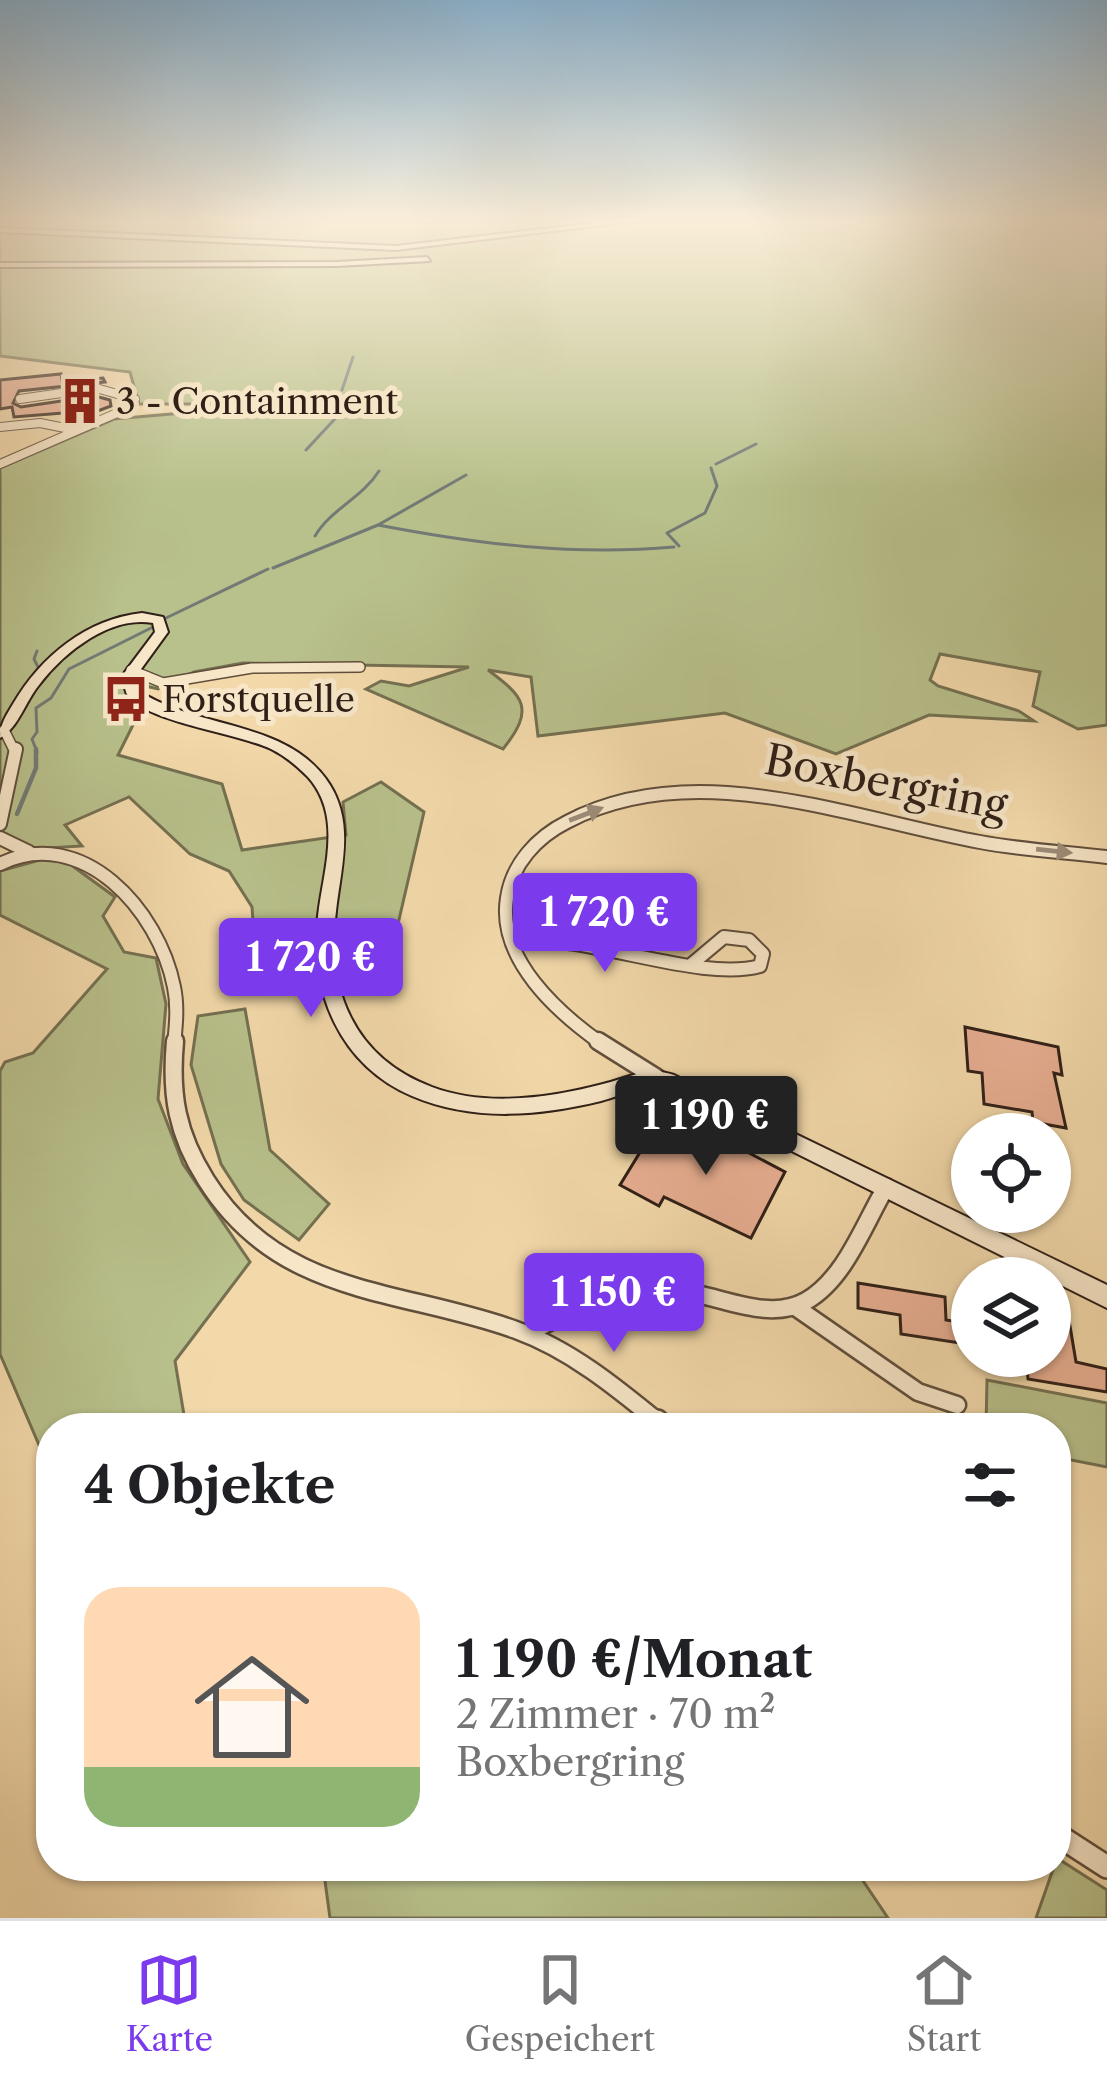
<!DOCTYPE html>
<html lang="de">
<head>
<meta charset="utf-8">
<style>
	body { margin:0; font-family:"Libre Caslon Text",serif; background:#f2f2f2; color:#202124; height:100vh; display:flex; flex-direction:column; font-size:45px; white-space:nowrap }
	* { box-sizing:border-box; margin:0 }
	p { font-size:39px; color:#757577 }
	.icon { flex:none; width:66px; height:66px; fill:none; stroke:currentColor; stroke-width:2; stroke-linecap:round; stroke-linejoin:round }
	.map { position:relative; flex:1; overflow:hidden }
	.details { position:absolute; left:36px; top:1413px; width:1035px; height:468px; display:flex; flex-direction:column; background:#fff; border-radius:48px; box-shadow:0 3px 9px #0004 }
	.details>* { flex:none }
	.fabs { position:absolute; left:951px; top:1113px; display:grid; gap:24px }
	.fabs a { display:grid; place-items:center; width:120px; height:120px; border-radius:50%; background:#fff; box-shadow:0 3px 9px #0004; font-size:60px }
	.price { position:absolute; translate:-50% -102px; padding:0 27px; border-radius:12px; background:#7c3aed; color:#fff; font-size:39px; line-height:78px; filter:drop-shadow(0 3px 6px #0008) }
	.price::after { content:''; position:absolute; left:50%; top:72px; width:36px; height:27px; margin-left:-18px; background:inherit; clip-path:polygon(0 0,100% 0,50% 100%) }
	.price.current { background:#222; color:#fff }
	ul { padding:0; list-style:none }
	li { display:flex; align-items:center; gap:36px; height:300px; padding:0 48px }
	li span { display:grid; place-items:center; flex:none; width:336px; height:240px; border-radius:36px; color:#555 }
	li>.icon { margin-inline-start:auto }
	span .icon { width:144px; height:144px; fill:#fffc; stroke-width:1 }
	li b { font-size:51px }
	h2 { display:flex; justify-content:space-between; align-items:center; height:144px; padding:0 48px; font-size:51px }
	.tab-bar { display:flex; justify-content:space-around; align-items:center; height:168px; border-top:3px solid #e0e0e0; background:#fff; font-size:33px; color:#757577 }
	.tab-bar a { display:grid; justify-items:center; gap:6px }
	.tab-bar .current { color:#7c3aed }
	.map>svg:first-child { display:block }
</style>
</head>
<body>
<div class="map">
<svg width="1107" height="1918" viewBox="0 0 1107 1918">
	<rect width="100%" height="100%" fill="#f3d9aa"/>
	<filter id="stains"><feTurbulence type="fractalNoise" baseFrequency=".00167" numOctaves="4"/><feColorMatrix values="0 0 0 0 .2 0 0 0 0 .09 0 0 0 0 .02 0 0 0 .5 -.17"/></filter>
	<radialGradient id="worn" r=".72"><stop offset=".6" stop-color="#630" stop-opacity="0"/><stop offset="1" stop-color="#630" stop-opacity=".3"/></radialGradient>
	<path fill="#b8c08b" stroke="#747051" stroke-width="3" d="M0,222H1107V725L1078,729L1033,706L1040,672L940,654L930,680L938,686L1019,711L1034,721L929,715L836,754L725,713L538,736L531,677L488,670C523,696 536,708 503,749L366,689L381,681L409,686L469,667L243,663L194,672L158,689L137,684L142,707L118,755L222,784L242,850L346,835L343,802L381,782L424,812L394,941L255,949L252,907L229,871L190,854L129,797L65,825L82,846L31,849L0,834V468L114,419L194,412L207,404H139L130,372L0,356Z
		M47,858L67,862L115,897L103,916L124,952L156,958L166,1004L158,1099L183,1164L250,1262L175,1361L186,1427L51,1428V1473L0,1354V1071L5,1062L33,1053L107,969L0,915V871Z
		M245,1009L270,1150L329,1204L299,1240L244,1200L221,1164L191,1065L198,1016Z
		M987,1380L1107,1403V1467L1056,1457V1428H986Z
		M1057,1858L1107,1890V1918H1036Z
		M323,1866H853L888,1918H330Z"/>
	<g fill="none" stroke-linecap="round" stroke-linejoin="round">
		<path stroke="#737a76" stroke-width="3" d="M342,390L353,357
			M306,450L345,408V394
			M716,464L756,444
			M378,525C477,544 573,556 674,547
			M315,536C331,509 362,498 379,471
			M679,546L667,533L705,513L717,486L711,468
			M273,568L378,525L466,475
			M166,618L268,569
			M37,651L34,659L39,669
			M37,752L32,739L37,732L36,708L51,698L69,669L157,625"/>
		<path stroke="#737a76" stroke-width="4.5" d="M17,814L36,768V749"/>
	</g>
	<path fill="#e9af93" stroke="#2f1f17" stroke-width="3" d="M61,374L62,381L103,378L105,382L19,391L13,403L21,407L95,396L110,400L111,406L82,417L63,413L14,417L12,407L0,409V380Z
		M965,1027L1058,1047L1062,1075L1054,1073L1066,1128L1033,1122L1032,1112L984,1104L982,1073L968,1071Z
		M687,1120L785,1172L751,1238L664,1197L659,1206L620,1185L650,1136L670,1146Z
		M858,1283L945,1297L946,1320L959,1322L960,1343L901,1334L900,1315L858,1308Z
		M1050,1311L1068,1314L1076,1362L1107,1369V1392L1028,1379L1026,1356H1050Z"/>
	<g fill="none" stroke-linecap="round" stroke-linejoin="round">
		<defs>
			<path id="street-far4" d="M0,427L40,423L75,430
				M0,464L117,413L135,399L96,388L20,399"/>
			<path id="street-far3" d="M131,670L163,683L252,668L360,667
				M4,730L15,752"/>
			<path id="street-far2" d="M0,824L16,749
				M0,838L29,852
				M0,864C82,824 159,910 174,987C178,1006 176,1026 174,1044
				M512,941C587,933 699,983 760,966L763,954L749,940L724,937L693,963
				M602,1044C558,1013 497,959 507,898C512,864 537,837 567,822C694,755 850,818 980,842C1022,850 1065,852 1107,857"/>
			<path id="street-far1" d="M175,1041C170,1095 177,1134 206,1180C280,1298 400,1288 516,1330C571,1350 617,1388 661,1424
				M598,1041L657,1078
				M794,1306L918,1392L957,1405
				M527,1334C572,1308 626,1288 678,1291C718,1294 767,1323 806,1301C845,1279 864,1224 886,1187"/>
			<path id="street" d="M657,1421L665,1428
				M1056,1834L1107,1867"/>
			<path id="secondary" d="M603,222H628L396,250L0,232V228L396,246Z
				M427,257L430,261L337,266L0,267V263L337,262Z
				M142,613L163,617L168,632L136,676L139,691C197,729 283,720 326,779C356,820 341,866 336,911C326,990 354,1058 432,1087C485,1107 550,1098 603,1084C628,1078 647,1066 674,1075L1107,1285V1308L663,1087C641,1084 622,1096 601,1101C539,1116 473,1122 412,1096C340,1065 309,992 318,916C323,870 344,816 307,776C296,765 285,756 271,749C238,733 144,722 127,694C126,693 122,677 122,676L155,632L153,623C110,615 63,653 39,685C25,702 19,727 0,738C0,724 6,716 13,704C41,656 87,619 142,613Z"/>
		</defs>
		<use href="#street-far4" stroke="#604e3c" stroke-width="10"/>
		<use href="#street-far3" stroke="#604e3c" stroke-width="12"/>
		<use href="#street-far2" stroke="#604e3c" stroke-width="16"/>
		<use href="#street-far1" stroke="#604e3c" stroke-width="21"/>
		<use href="#street" stroke="#604e3c" stroke-width="26"/>
		<use href="#secondary" stroke="#2f1f17" stroke-width="4"/>
		<use href="#street-far4" stroke="#f7e6c8" stroke-width="8"/>
		<use href="#street-far3" stroke="#f7e6c8" stroke-width="9"/>
		<use href="#street-far2" stroke="#f7e6c8" stroke-width="12"/>
		<use href="#street-far1" stroke="#f7e6c8" stroke-width="16"/>
		<use href="#street" stroke="#f7e6c8" stroke-width="21"/>
		<use href="#secondary" fill="#f7e6c8" fill-rule="evenodd"/>
	</g>
	<defs><path id="oneway-solid" d="M-6-.8H1V-3.2L6.5 0L1 3.2V.8H-6Z" transform="scale(3)"/></defs>
	<g fill="#9d8c78">
		<use href="#oneway-solid" transform="translate(586 814) rotate(-21)"/>
		<use href="#oneway-solid" transform="translate(1054 851) rotate(6)"/>
	</g>
	<linearGradient id="sky" x2="0" y2="1"><stop stop-color="#8bb5d4"/><stop offset="0.45" stop-color="#faeed9"/><stop offset="1" stop-color="#faeed9" stop-opacity="0"/></linearGradient>
	<rect width="1107" height="491" fill="url(#sky)"/>
	<defs>
		<symbol id="building-bare" viewBox="-9 -9 18 18"><path d="M-4-6H4V6H1V3H-1V6H-4ZM-2.5-4.3h1.7v1.8h-1.7ZM.8-4.3h1.7v1.8H.8ZM-2.5-1h1.7V.8h-1.7ZM.8-1h1.7V.8H.8Z" fill="#8f2418" stroke="#f7e6c8" stroke-width="2.5" paint-order="stroke"/></symbol>
		<symbol id="bus-bare" viewBox="-9 -9 18 18"><path d="M-5-6H5V4H4V6H2V4H-2V6H-4V4H-5ZM-3.5-4V0h7V-4ZM-3.5 1.2v1.5H-2V1.2ZM2 1.2v1.5H3.5V1.2Z" fill="#8f2418" stroke="#f7e6c8" stroke-width="2.5" paint-order="stroke"/></symbol>
	</defs>
	<g fill-rule="evenodd">
		<use href="#building-bare" x="47" y="368" width="66" height="66"/>
		<use href="#bus-bare" x="93" y="666" width="66" height="66"/>
	</g>
	<g text-anchor="middle" dominant-baseline="central" stroke-width="10" stroke-linejoin="round" paint-order="stroke">
		<g font-size="36" fill="#2f1f17" stroke="#f7e6c8" text-anchor="start">
			<text x="116" y="401">3 - Containment</text>
			<text x="162" y="699">Forstquelle</text>
		</g>
		<g font-size="42" fill="#2f1f17" stroke="#f7e6c8">
			<text transform="translate(886 782) rotate(11)">Boxbergring</text>
		</g>
	</g>
	<rect width="100%" height="100%" filter="url(#stains)"/>
	<rect width="100%" height="100%" fill="url(#worn)"/>
</svg>
<div class="fabs">
<a><svg class="icon" aria-label="locate" viewBox="0 0 24 24"><circle cx="12" cy="12" r="6"/><path d="M12 2v4M12 18v4M2 12h4M18 12h4"/></svg></a>
<a><svg class="icon" aria-label="layers" viewBox="0 0 24 24"><path d="M12 4l9 5-9 5-9-5zM3 14l9 5 9-5"/></svg></a>
</div>
<b class="price" style="left:605px;top:975px">1 720 €</b>
<b class="price" style="left:311px;top:1020px">1 720 €</b>
<b class="price current" style="left:706px;top:1178px">1 190 €</b>
<b class="price" style="left:614px;top:1355px">1 150 €</b>
<section class="details">
<h2>4 Objekte<svg class="icon" aria-label="filters" viewBox="0 0 24 24"><path d="M4 7h16M4 17h16"/><circle cx="9" cy="7" r="2"/><circle cx="15" cy="17" r="2"/></svg></h2>
<ul>
<li><span style="background:linear-gradient(#ffd9b3 75%,#8fb573 0)"><svg class="icon" aria-label="home" viewBox="0 0 24 24"><path d="M3 11l9-7 9 7M6 9v11h12V9"/></svg></span><div><b>1 190 €/Monat</b><p>2 Zimmer · 70 m²</p><p>Boxbergring</p></div></li>
</ul>
</section>
</div>
<nav class="tab-bar">
<a class="current"><svg class="icon" aria-label="map" viewBox="0 0 24 24"><path d="M3 6l6-2 6 2 6-2v14l-6 2-6-2-6 2zM9 4v14M15 6v14"/></svg>Karte</a>
<a><svg class="icon" aria-label="saved" viewBox="0 0 24 24"><path d="M7 4h10v16l-5-4-5 4z"/></svg>Gespeichert</a>
<a><svg class="icon" aria-label="home" viewBox="0 0 24 24"><path d="M3 11l9-7 9 7M6 9v11h12V9"/></svg>Start</a>
</nav>
</body>
</html>
